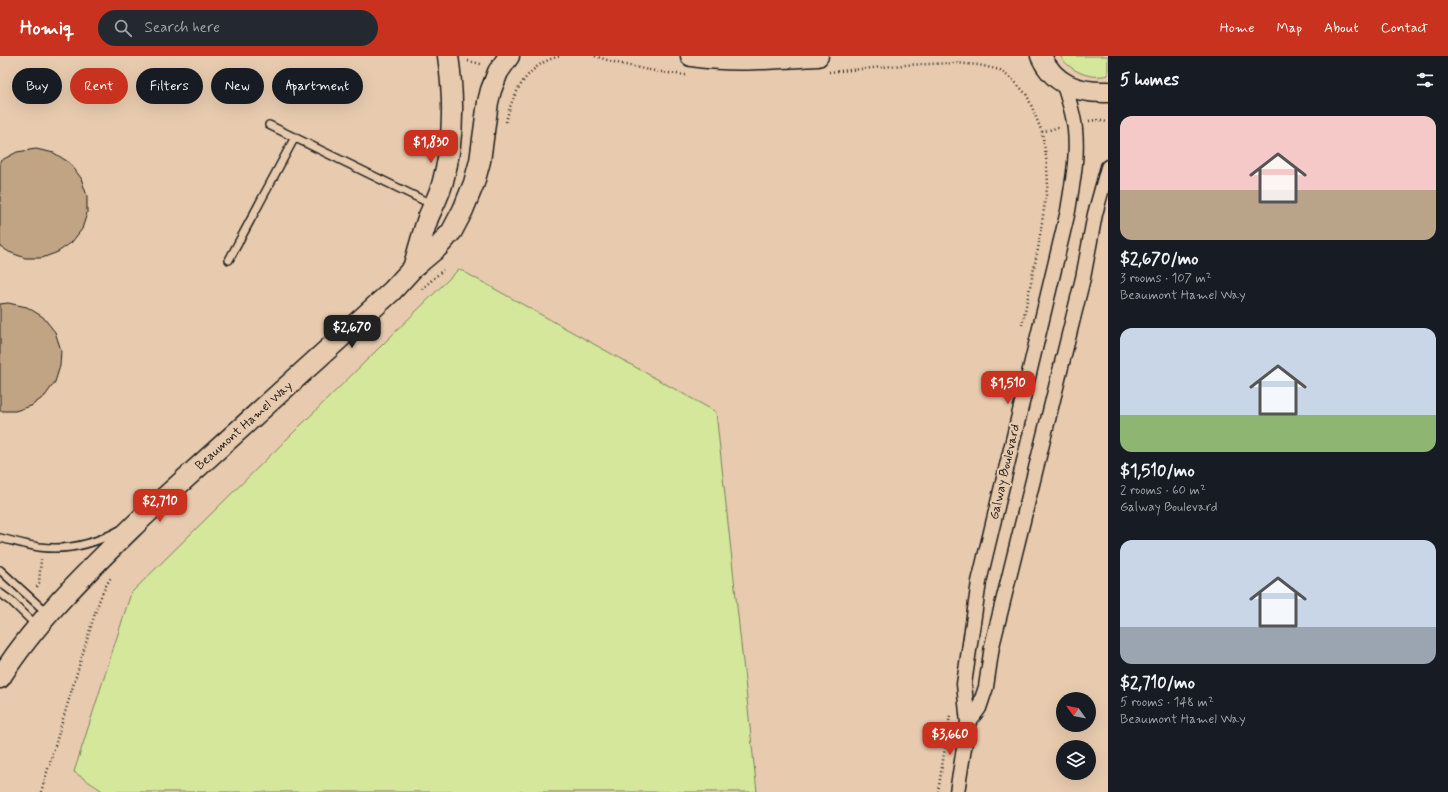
<!DOCTYPE html>
<html lang="en">
<head>
<meta charset="utf-8">
<style>
	body { margin:0; font-family:Mynerve,sans-serif; background:#242831; color:#f1f3f6; height:100vh; display:flex; flex-direction:column; font-size:15px; white-space:nowrap }
	* { box-sizing:border-box; margin:0 }
	p { font-size:13px; color:#9ea1a6 }
	.icon { flex:none; width:22px; height:22px; fill:none; stroke:currentColor; stroke-width:2; stroke-linecap:round; stroke-linejoin:round }
	.map { position:relative; flex:1; overflow:hidden }
	.panel { display:flex; flex-direction:column; background:#171b24; width:340px }
	.panel>* { flex:none }
	.guide { position:absolute; left:12px; top:12px; width:380px; height:36px; display:flex; gap:8px }
	.needle { width:26px; rotate:303deg }
	.fabs { position:absolute; left:1056px; top:636px; display:grid; gap:8px }
	.fabs a { display:grid; place-items:center; width:40px; height:40px; border-radius:50%; background:#171b24; box-shadow:0 4px 16px #0002; font-size:20px }
	.price { position:absolute; translate:-50% -34px; padding:0 9px; border-radius:8px; background:#c8321e; color:#fff; font-size:13px; line-height:26px; filter:drop-shadow(0 1px 2px #0008) }
	.price::after { content:''; position:absolute; left:50%; top:24px; width:12px; height:9px; margin-left:-6px; background:inherit; clip-path:polygon(0 0,100% 0,50% 100%) }
	.price.on { background:#222; color:#fff }
	ul { padding:0; list-style:none }
	li { display:grid; align-content:center; gap:8px; height:212px; padding:0 12px }
	li span { display:grid; place-items:center; height:124px; border-radius:12px; color:#555 }
	li>.icon { margin-inline-start:auto }
	span .icon { width:72px; height:72px; fill:#fffc; stroke-width:1 }
	li b { font-size:17px }
	h2 { display:flex; justify-content:space-between; align-items:center; height:48px; padding:0 12px; font-size:17px }
	.pill { padding:0 14px; border-radius:18px; background:#171b24; box-shadow:0 4px 16px #0002; font-size:14px; line-height:36px }
	.pill.on { background:#c8321e; color:#fff }
	header { display:flex; align-items:center; gap:24px; box-sizing:border-box; height:56px; padding:0 20px; background:#c8321e; color:#fff }
	header strong { font-size:19px }
	nav { display:flex; gap:22px; margin-inline-start:auto; font-size:14px }
	.search { width:280px; height:36px; background:#242831; display:flex; align-items:center; gap:10px; box-sizing:border-box; padding:0 14px; border-radius:22px; color:#9ea1a6; font-size:15px }
	main { display:flex; flex:1; min-height:0 }
	.map>svg:first-child { display:block }
</style>
</head>
<body>
<header>
<strong>Homiq</strong>
<div class="search"><svg class="icon" aria-label="search" viewBox="0 0 24 24"><circle cx="10" cy="10" r="6"/><path d="M15 15l6 6"/></svg>Search here</div>
<nav><a>Home</a><a>Map</a><a>About</a><a>Contact</a></nav>
</header>
<main>
<div class="map">
<svg width="1108" height="736" viewBox="0 0 1108 736">
	<rect width="100%" height="100%" fill="#e8cbaf"/>
	<filter id="ink" filterUnits="userSpaceOnUse"><feTurbulence type="fractalNoise" baseFrequency=".025" numOctaves="2"/><feDisplacementMap in="SourceGraphic" scale="8" xChannelSelector="R" yChannelSelector="G"/><feConvolveMatrix kernelMatrix="1 2 1 2 8 2 1 2 1" color-interpolation-filters="sRGB"/></filter>
	<g filter="url(#ink)">
		<path fill="#d4e79b" stroke="#78825c" d="M1060,0H1108V19C1090,24 1070,15 1060,0Z
			M459,213L716,356L757,736H104L74,716L131,537Z"/>
		<path fill="#c1a484" stroke="#1c1c1c" d="M36,93L54,97L70,107L81,122L87,140V157L82,173L72,186L58,196L42,202H25L9,196L0,190V105L17,96Z
			M8,247L27,251L43,261L55,276L61,294L60,310L55,326L45,340L31,350L15,355H0V248Z"/>
		<g fill="none" stroke-linecap="round" stroke-linejoin="round">
			<defs>
				<path id="service" d="M269,69L433,149
					M229,204L295,81
					M0,482C13,485 26,489 39,491C67,495 96,487 120,474
					M0,514L47,557
					M0,537L11,545L37,570"/>
				<path id="minor" d="M968,667L979,652L986,631L992,590L1083,222L1095,158L1108,111
					M957,736L968,667L964,628L979,526L1068,155C1072,129 1078,102 1075,74C1074,58 1068,42 1063,26"/>
				<path id="secondary" d="M691,0C733,7 775,2 818,0
					M1041,0C1054,29 1078,37 1108,36
					M413,212C418,196 422,179 428,162C433,150 440,138 443,125C454,85 454,41 448,0
					M0,622C38,562 92,511 143,461L392,235L413,212L438,191L452,175L463,154L474,127L480,105L488,46L491,34L498,16L509,0"/>
			</defs>
			<use href="#service" stroke="#1c1c1c" stroke-width="10"/>
			<use href="#minor" stroke="#1c1c1c" stroke-width="17"/>
			<use href="#secondary" stroke="#1c1c1c" stroke-width="23"/>
			<path stroke="#1c1c1c" stroke-width="2.5" stroke-dasharray="1 3" stroke-linecap="butt" d="M595,0C624,10 655,16 686,19
				M468,5L481,8
				M829,16L904,9L954,7L979,9L1000,14L1014,25L1027,39L1042,76L1046,100L1048,126L1038,193L1022,269
				M1089,65L1096,64L1108,66
				M506,66C512,37 529,6 561,0
				M1042,76L1059,71
				M422,233L443,214
				M37,531L39,527L41,503
				M41,736L92,567C97,551 102,534 112,520
				M938,736L950,659"/>
			<use href="#service" stroke="#e8cbaf" stroke-width="7"/>
			<use href="#minor" stroke="#e8cbaf" stroke-width="14"/>
			<use href="#secondary" stroke="#e8cbaf" stroke-width="20"/>
		</g>
	</g>
	<g text-anchor="middle" dominant-baseline="central" stroke-width="4" stroke-linejoin="round" paint-order="stroke">
		<g font-size="13" fill="#1c1c1c" stroke="#e8cbaf">
			<text transform="translate(244 370) rotate(-42)">Beaumont Hamel Way</text>
			<text transform="translate(1005 416) rotate(-77)">Galway Boulevard</text>
		</g>
	</g>
</svg>
<div class="fabs">
<a><svg class="needle" viewBox="-14 -14 28 28"><path d="M0-13l5 13h-10z" fill="#e53935"/><path d="M0 13l5-13h-10z" fill="#9ea1a6"/></svg></a>
<a><svg class="icon" aria-label="layers" viewBox="0 0 24 24"><path d="M12 4l9 5-9 5-9-5zM3 14l9 5 9-5"/></svg></a>
</div>
<b class="price" style="left:431px;top:108px">$1,830</b>
<b class="price on" style="left:352px;top:293px">$2,670</b>
<b class="price" style="left:1008px;top:349px">$1,510</b>
<b class="price" style="left:160px;top:467px">$2,710</b>
<b class="price" style="left:950px;top:700px">$3,660</b>
<div class="guide">
<a class="pill">Buy</a>
<a class="pill on">Rent</a>
<a class="pill">Filters</a>
<a class="pill">New</a>
<a class="pill">Apartment</a>
</div>
</div>
<section class="panel">
<h2>5 homes<svg class="icon" aria-label="filters" viewBox="0 0 24 24"><path d="M4 7h16M4 17h16"/><circle cx="9" cy="7" r="2"/><circle cx="15" cy="17" r="2"/></svg></h2>
<ul>
<li><span style="background:linear-gradient(#f6c9c9 60%,#b9a48a 0)"><svg class="icon" aria-label="home" viewBox="0 0 24 24"><path d="M3 11l9-7 9 7M6 9v11h12V9"/></svg></span><div><b>$2,670/mo</b><p>3 rooms · 107 m²</p><p>Beaumont Hamel Way</p></div></li>
<li><span style="background:linear-gradient(#c9d6e8 70%,#8fb573 0)"><svg class="icon" aria-label="home" viewBox="0 0 24 24"><path d="M3 11l9-7 9 7M6 9v11h12V9"/></svg></span><div><b>$1,510/mo</b><p>2 rooms · 60 m²</p><p>Galway Boulevard</p></div></li>
<li><span style="background:linear-gradient(#c9d6e8 70%,#9aa5b1 0)"><svg class="icon" aria-label="home" viewBox="0 0 24 24"><path d="M3 11l9-7 9 7M6 9v11h12V9"/></svg></span><div><b>$2,710/mo</b><p>5 rooms · 148 m²</p><p>Beaumont Hamel Way</p></div></li>
</ul>
</section>
</main>
</body>
</html>
